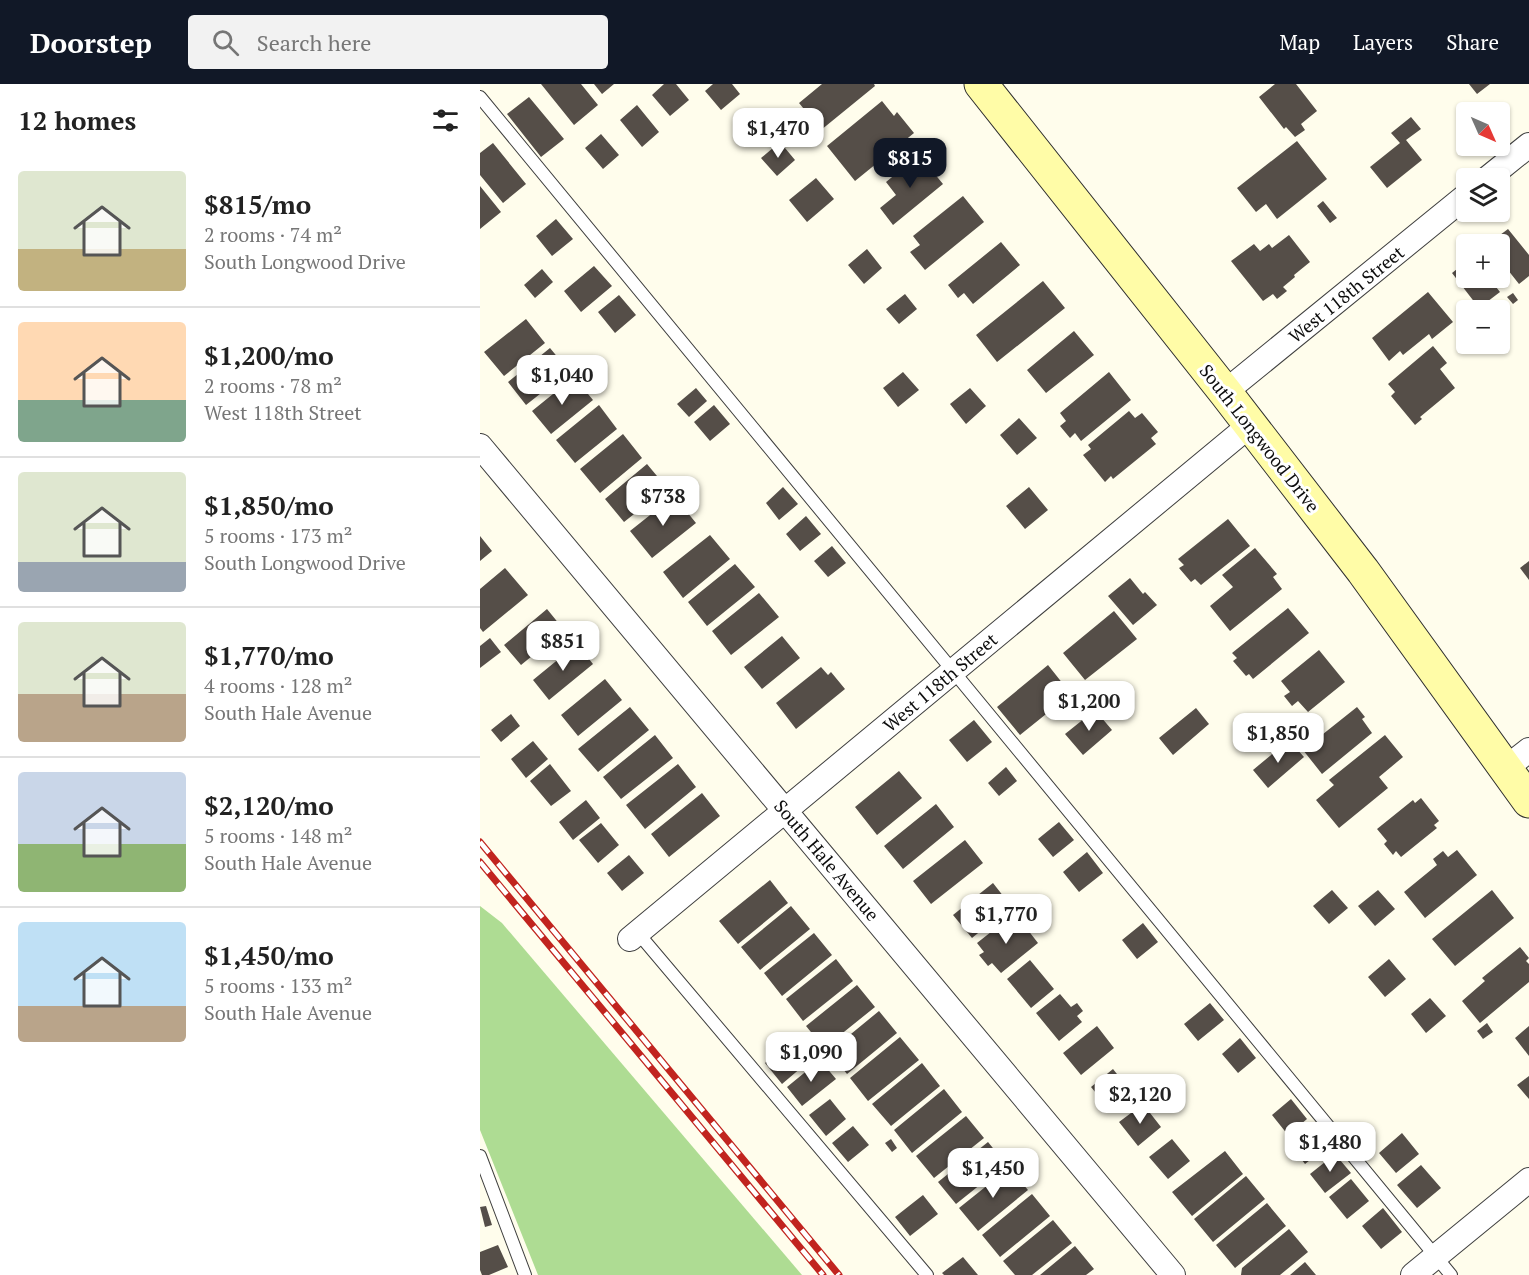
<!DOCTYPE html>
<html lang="en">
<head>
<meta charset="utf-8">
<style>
	body { margin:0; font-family:"PT Serif",serif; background:#f2f2f2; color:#222; height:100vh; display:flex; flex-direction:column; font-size:22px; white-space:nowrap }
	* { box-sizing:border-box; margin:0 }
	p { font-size:20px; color:#767676 }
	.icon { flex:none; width:33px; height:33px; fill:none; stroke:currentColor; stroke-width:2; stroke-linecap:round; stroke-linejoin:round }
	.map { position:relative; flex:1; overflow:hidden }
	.sheet { display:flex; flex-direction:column; background:#fff; width:480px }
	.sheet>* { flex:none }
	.needle { width:39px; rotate:135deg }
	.buttons { position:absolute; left:976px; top:18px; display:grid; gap:12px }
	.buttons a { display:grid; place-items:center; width:54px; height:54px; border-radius:6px; background:#fff; box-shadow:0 2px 4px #0004; font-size:30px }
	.price { position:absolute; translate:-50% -51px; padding:0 14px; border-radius:12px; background:#fff; color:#222; font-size:20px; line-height:39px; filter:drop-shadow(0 2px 3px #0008) }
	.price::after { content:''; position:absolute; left:50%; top:36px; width:18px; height:14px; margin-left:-9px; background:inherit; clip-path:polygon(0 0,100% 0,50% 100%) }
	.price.current { background:#111827; color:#fff }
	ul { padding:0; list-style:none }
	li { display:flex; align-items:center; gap:18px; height:150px; padding:0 18px }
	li+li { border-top:2px solid #e0e0e0 }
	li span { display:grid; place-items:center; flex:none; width:168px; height:120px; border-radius:6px; color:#555 }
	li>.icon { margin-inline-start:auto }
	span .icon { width:72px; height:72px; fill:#fffc; stroke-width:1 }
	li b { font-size:26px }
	h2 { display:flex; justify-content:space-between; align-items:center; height:72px; padding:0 18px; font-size:26px }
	header { display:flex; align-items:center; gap:36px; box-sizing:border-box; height:84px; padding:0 30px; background:#111827; color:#fff }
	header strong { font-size:28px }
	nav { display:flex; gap:33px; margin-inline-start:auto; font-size:21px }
	.search { width:420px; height:54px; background:#f2f2f2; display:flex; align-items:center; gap:15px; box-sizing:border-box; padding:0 21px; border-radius:6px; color:#767676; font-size:22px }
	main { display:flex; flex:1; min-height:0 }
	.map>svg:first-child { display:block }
</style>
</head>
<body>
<header>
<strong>Doorstep</strong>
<div class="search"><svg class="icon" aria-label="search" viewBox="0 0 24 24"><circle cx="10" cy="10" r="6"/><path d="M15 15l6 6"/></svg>Search here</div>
<nav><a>Map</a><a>Layers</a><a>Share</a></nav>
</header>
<main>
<section class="sheet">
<h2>12 homes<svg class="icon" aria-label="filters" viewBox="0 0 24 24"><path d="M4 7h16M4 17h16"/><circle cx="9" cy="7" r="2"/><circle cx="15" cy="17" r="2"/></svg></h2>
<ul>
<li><span style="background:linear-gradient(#dfe7d0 65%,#c2b280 0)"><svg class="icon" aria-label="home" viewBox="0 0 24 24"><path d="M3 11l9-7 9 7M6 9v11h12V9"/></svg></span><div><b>$815/mo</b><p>2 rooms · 74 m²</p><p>South Longwood Drive</p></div></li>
<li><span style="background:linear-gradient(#ffd9b3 65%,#7fa58c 0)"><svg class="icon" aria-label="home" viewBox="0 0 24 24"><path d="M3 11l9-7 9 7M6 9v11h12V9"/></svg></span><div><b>$1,200/mo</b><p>2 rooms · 78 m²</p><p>West 118th Street</p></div></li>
<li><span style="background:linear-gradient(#dfe7d0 75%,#9aa5b1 0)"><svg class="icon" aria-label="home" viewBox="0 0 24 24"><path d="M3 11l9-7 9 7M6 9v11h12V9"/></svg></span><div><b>$1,850/mo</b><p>5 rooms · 173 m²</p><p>South Longwood Drive</p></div></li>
<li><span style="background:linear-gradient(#dfe7d0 60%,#b9a48a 0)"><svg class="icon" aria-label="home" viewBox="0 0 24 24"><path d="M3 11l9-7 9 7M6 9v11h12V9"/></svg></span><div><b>$1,770/mo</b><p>4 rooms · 128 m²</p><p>South Hale Avenue</p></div></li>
<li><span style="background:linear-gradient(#c9d6e8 60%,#8fb573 0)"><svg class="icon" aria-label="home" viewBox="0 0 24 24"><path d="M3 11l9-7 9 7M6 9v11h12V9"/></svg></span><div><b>$2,120/mo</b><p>5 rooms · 148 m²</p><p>South Hale Avenue</p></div></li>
<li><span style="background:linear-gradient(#bfe0f5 70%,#b9a48a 0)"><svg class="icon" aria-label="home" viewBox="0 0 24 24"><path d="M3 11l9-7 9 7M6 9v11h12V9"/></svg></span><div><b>$1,450/mo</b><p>5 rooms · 133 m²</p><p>South Hale Avenue</p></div></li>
</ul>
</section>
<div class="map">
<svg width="1049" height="1191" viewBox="0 0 1049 1191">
	<rect width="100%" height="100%" fill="#fffdec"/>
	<path fill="#aedc93" d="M0,822L22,839L322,1191H58L0,1046Z"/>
	<path fill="#554e48" d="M61,0H101L118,21L94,41Z
		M114,0H134L122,10Z
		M184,0H196L209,16L190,32L172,11Z
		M233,0H252L260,10L241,26L225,7Z
		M342,0H394L395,2L341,46L319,19Z
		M795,0H816L837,27L821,40L825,46L815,53L806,43L804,45L779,13Z
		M989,0H1010L997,10Z
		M49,13L84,55L61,73L27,30Z
		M402,17L414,32L417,28L434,49L375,97L347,62Z
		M157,21L179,48L162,63L140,36Z
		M931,33L941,45L926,56L942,76L907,104L890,83L920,59L911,49Z
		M121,50L139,71L123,85L105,64Z
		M817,57L847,95L797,135L786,120L776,128L757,104Z
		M300,58L315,76L297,92L281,74Z
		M13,59L46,100L23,119L0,91V69Z
		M439,71L463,100L413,141L400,124L416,111L406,98Z
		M336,94L354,115L327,138L309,116Z
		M0,102L21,128L0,145Z
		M483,112L504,138L445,186L430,168L440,161L433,152Z
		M843,117L857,134L850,139L837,122Z
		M76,135L93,155L72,172L56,152Z
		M1028,145L1049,171V192L1039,200L1020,176V160H1008Z
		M809,151L830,178L814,191L815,193L803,203L807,207L797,215L793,210L783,217L751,177L774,160L780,167L789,160L792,164Z
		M521,158L540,181L493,220L484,209L478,214L468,201Z
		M387,165L402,184L384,200L368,181Z
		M987,177V194H1009L1020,208L999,224L972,189Z
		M114,182L132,202L101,228L84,207Z
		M62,185L73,198L55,214L44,201Z
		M563,197L585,224L517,278L496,251Z
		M948,208L973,238L952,255L949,250L923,271L920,267L909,277L892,254Z
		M1033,209L1038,216L1033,220L1027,213Z
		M425,210L437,225L419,240L406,225Z
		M139,211L156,231L135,249L118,228Z
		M46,235L65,259L24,292L4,268Z
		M594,247L614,271L566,309L547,286Z
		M953,262L967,279L960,285L975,304L940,333L942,335L935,341L911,312L915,308L908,300Z
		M70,264L89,287L46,321L28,298Z
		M423,288L439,306L418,323L403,304Z
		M629,288L651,316L601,357L595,349L590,354L580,342L586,337L580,329Z
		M94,293L113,316L71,350L52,327Z
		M216,304L227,317L209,333L197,320Z
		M490,304L506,322L486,340L470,320Z
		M119,321L137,345L95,379L76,356Z
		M234,321L250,340L230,357L214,338Z
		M649,327L655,334L662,329L678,348L671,354L676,360L633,395L631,392L625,398L603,371L611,365L608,361Z
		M539,334L557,354L537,371L520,351Z
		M143,350L162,374L120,409L100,385Z
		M167,380L187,404L144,438L125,415Z
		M303,403L318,420L299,436L286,419Z
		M549,403L568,426L545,445L526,422Z
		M194,412L216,439L172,474L150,447Z
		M326,432L341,450L320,467L306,450Z
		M748,435L770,462L721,501L715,495L711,498L699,484L704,481L698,475Z
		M230,451L250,475L203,514L183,488Z
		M0,452L12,467L0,477Z
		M352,462L366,479L348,493L334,477Z
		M775,464L797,490L793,493L802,505L750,547L730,522L753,503L742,491Z
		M1049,477V496L1040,484Z
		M255,480L275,503L227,542L208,518Z
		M25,484L48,511L3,548L0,544V505Z
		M650,494L663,510L665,508L677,521L653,541L628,512Z
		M279,509L299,533L251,571L232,547Z
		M808,524L829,549L773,595L769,590L766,592L753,577L757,574L752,569Z
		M67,525L84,546L41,581L24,561Z
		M634,527L657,555L605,596L583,569Z
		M302,552L320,574L282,605L264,583Z
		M10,554L21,568L0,584V562Z
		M97,560L113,580L69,616L53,596Z
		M839,566L865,598L828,628L818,617L812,622L804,612L810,608L801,597Z
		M568,581L591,610L540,651L517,623Z
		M341,583L348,591L351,588L365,605L316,645L296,619Z
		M125,595L142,616L98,652L81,631Z
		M150,623L169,646L118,688L98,665Z
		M877,623L885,633L882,635L892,649L842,690L823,666Z
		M716,624L729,640L693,671L679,654Z
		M615,626L632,646L603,671L585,650Z
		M31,630L40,642L21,658L11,646Z
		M494,636L512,658L487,678L469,656Z
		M175,651L193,674L141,715L123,693Z
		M905,651L923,673L899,693L908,704L859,744L836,716L854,701L849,696Z
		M809,656L824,673L788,704L773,686Z
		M53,657L68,675L46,694L31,675Z
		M70,680L91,707L71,722L50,697Z
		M198,680L216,703L165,745L146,721Z
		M526,683L537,697L519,712L508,699Z
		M419,687L442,714L397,751L375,723Z
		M222,709L240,732L189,773L171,750Z
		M941,714L959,737L954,741L957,744L921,773L916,767L913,771L904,760L907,757L897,745L933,716L935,719Z
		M106,716L120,734L93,756L79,738Z
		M456,720L474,743L423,785L404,762Z
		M579,738L594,756L573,773L558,755Z
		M121,739L139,761L118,779L99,756Z
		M485,756L503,779L451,820L433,797Z
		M977,766L997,791L945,834L924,808L957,781L953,775L963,767L968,773Z
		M607,768L623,789L599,808L583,788Z
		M149,771L164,789L142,807L127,789Z
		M290,796L308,819L258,860L239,837Z
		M513,799L531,822L492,854L473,831Z
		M852,806L868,824L849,840L833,822Z
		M898,806L915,825L895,842L878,822Z
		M1012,806L1034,834L975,882L952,855Z
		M311,822L330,845L280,886L261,863Z
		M530,833L539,845L544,841L558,859L521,889L512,879L508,882L499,871L504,868L497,859Z
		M663,839L678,858L657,875L642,856Z
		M334,849L352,871L302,912L284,889Z
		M1040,863L1049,874L1046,877L1049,880V898L1000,939L982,917L1005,897L1002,894Z
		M356,875L373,897L323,937L306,915Z
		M909,875L926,895L905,913L888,893Z
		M550,876L574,905L551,924L527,895Z
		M377,901L395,923L344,964L326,942Z
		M580,910L591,923L597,919L603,927L597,932L602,938L579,957L556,929Z
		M950,914L966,932L946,949L931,930Z
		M730,919L744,936L718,957L704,940Z
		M399,927L417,949L367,990L349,968Z
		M1007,939L1013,948L1003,955L997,947Z
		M617,942L634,964L601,991L583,969Z
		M1049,942V972L1035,954Z
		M420,953L439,976L388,1017L370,994Z
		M760,954L776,974L758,989L742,970Z
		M305,963L322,983L302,1000L285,979Z
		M340,976L356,995L322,1022L307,1003Z
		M442,979L460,1002L411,1042L392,1020Z
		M633,985L652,1009L631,1027L611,1003Z
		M1049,992V1015L1037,1001Z
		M464,1005L482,1028L432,1069L414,1046Z
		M350,1015L366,1035L346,1052L329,1031Z
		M811,1015L827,1035L808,1051L792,1031Z
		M663,1020L681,1043L658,1062L639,1038Z
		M486,1032L504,1054L454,1094L436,1072Z
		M831,1039L849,1061L825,1080L808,1058Z
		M373,1042L389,1061L368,1078L352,1059Z
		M922,1049L939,1070L916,1089L899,1069Z
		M411,1055L417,1064L412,1068L405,1059Z
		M692,1055L710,1077L688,1095L669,1073Z
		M508,1058L526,1080L476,1120L458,1098Z
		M745,1067L763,1090L712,1132L692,1108Z
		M855,1070L871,1089L845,1109L830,1090Z
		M941,1081L961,1104L937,1124L917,1101Z
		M529,1084L548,1106L498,1147L479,1124Z
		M766,1092L785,1115L733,1158L714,1135Z
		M871,1095L889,1117L867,1135L849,1113Z
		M552,1110L570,1132L520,1173L502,1151Z
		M443,1111L458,1130L430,1152L415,1133Z
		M787,1119L806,1142L755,1184L736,1161Z
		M6,1122L12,1141L5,1143L0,1123Z
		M903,1124L922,1148L901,1165L882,1142Z
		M573,1136L592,1159L552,1191H535L523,1177Z
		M809,1145L828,1168L800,1191H761L762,1184Z
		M18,1161L28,1183L9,1191H2L0,1186V1168Z
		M595,1162L614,1185L606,1191H560Z
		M483,1173L498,1191H464L462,1189Z
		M825,1178L836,1191H810Z"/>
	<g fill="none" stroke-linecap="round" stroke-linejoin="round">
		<defs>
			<path id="lane" d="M0,13L971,1191
				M158,849L447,1191
				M0,1072L45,1191"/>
			<path id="street" d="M1008,94L1049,61
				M745,308L987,111
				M0,362L693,1191
				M1026,684L1049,666
				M150,855L770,341
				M933,1191L1049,1096"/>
			<path id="secondary" d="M501,0L745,308L883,487L1049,717"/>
		</defs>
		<use href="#lane" stroke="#3f3f3f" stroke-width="14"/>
		<use href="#street" stroke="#3f3f3f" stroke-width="26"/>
		<use href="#secondary" stroke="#2e2e2e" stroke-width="35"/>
		<use href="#lane" stroke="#fff" stroke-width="12"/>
		<use href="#street" stroke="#fff" stroke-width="24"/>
		<use href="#secondary" stroke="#fffca7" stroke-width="33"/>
		<defs>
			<path id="rail" d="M0,758L359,1191
				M0,778L343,1191"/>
		</defs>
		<use href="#rail" stroke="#c1241f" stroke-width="7"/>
		<use href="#rail" stroke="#fff" stroke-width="4.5" stroke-dasharray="14" stroke-linecap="butt"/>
	</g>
	<g text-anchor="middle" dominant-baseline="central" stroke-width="6" stroke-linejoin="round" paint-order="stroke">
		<g font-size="18" fill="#0c0c0c" stroke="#fff">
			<text transform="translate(866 210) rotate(-39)">West 118th Street</text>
			<text transform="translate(780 354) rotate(52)">South Longwood Drive</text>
			<text transform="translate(460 598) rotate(-40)">West 118th Street</text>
			<text transform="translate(347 776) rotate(50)">South Hale Avenue</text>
		</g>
	</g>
</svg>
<div class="buttons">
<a><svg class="needle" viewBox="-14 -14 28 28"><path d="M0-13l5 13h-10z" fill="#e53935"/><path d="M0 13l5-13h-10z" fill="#767676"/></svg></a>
<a><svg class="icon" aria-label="layers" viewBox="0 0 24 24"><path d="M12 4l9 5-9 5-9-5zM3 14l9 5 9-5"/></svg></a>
<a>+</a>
<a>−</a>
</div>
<b class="price" style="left:298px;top:75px">$1,470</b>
<b class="price current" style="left:430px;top:105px">$815</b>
<b class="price" style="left:82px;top:322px">$1,040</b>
<b class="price" style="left:183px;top:443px">$738</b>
<b class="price" style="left:83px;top:588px">$851</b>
<b class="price" style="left:609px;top:648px">$1,200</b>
<b class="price" style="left:798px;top:680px">$1,850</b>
<b class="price" style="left:526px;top:861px">$1,770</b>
<b class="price" style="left:331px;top:999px">$1,090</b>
<b class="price" style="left:660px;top:1041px">$2,120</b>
<b class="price" style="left:850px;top:1089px">$1,480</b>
<b class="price" style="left:513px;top:1115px">$1,450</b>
</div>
</main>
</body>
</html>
